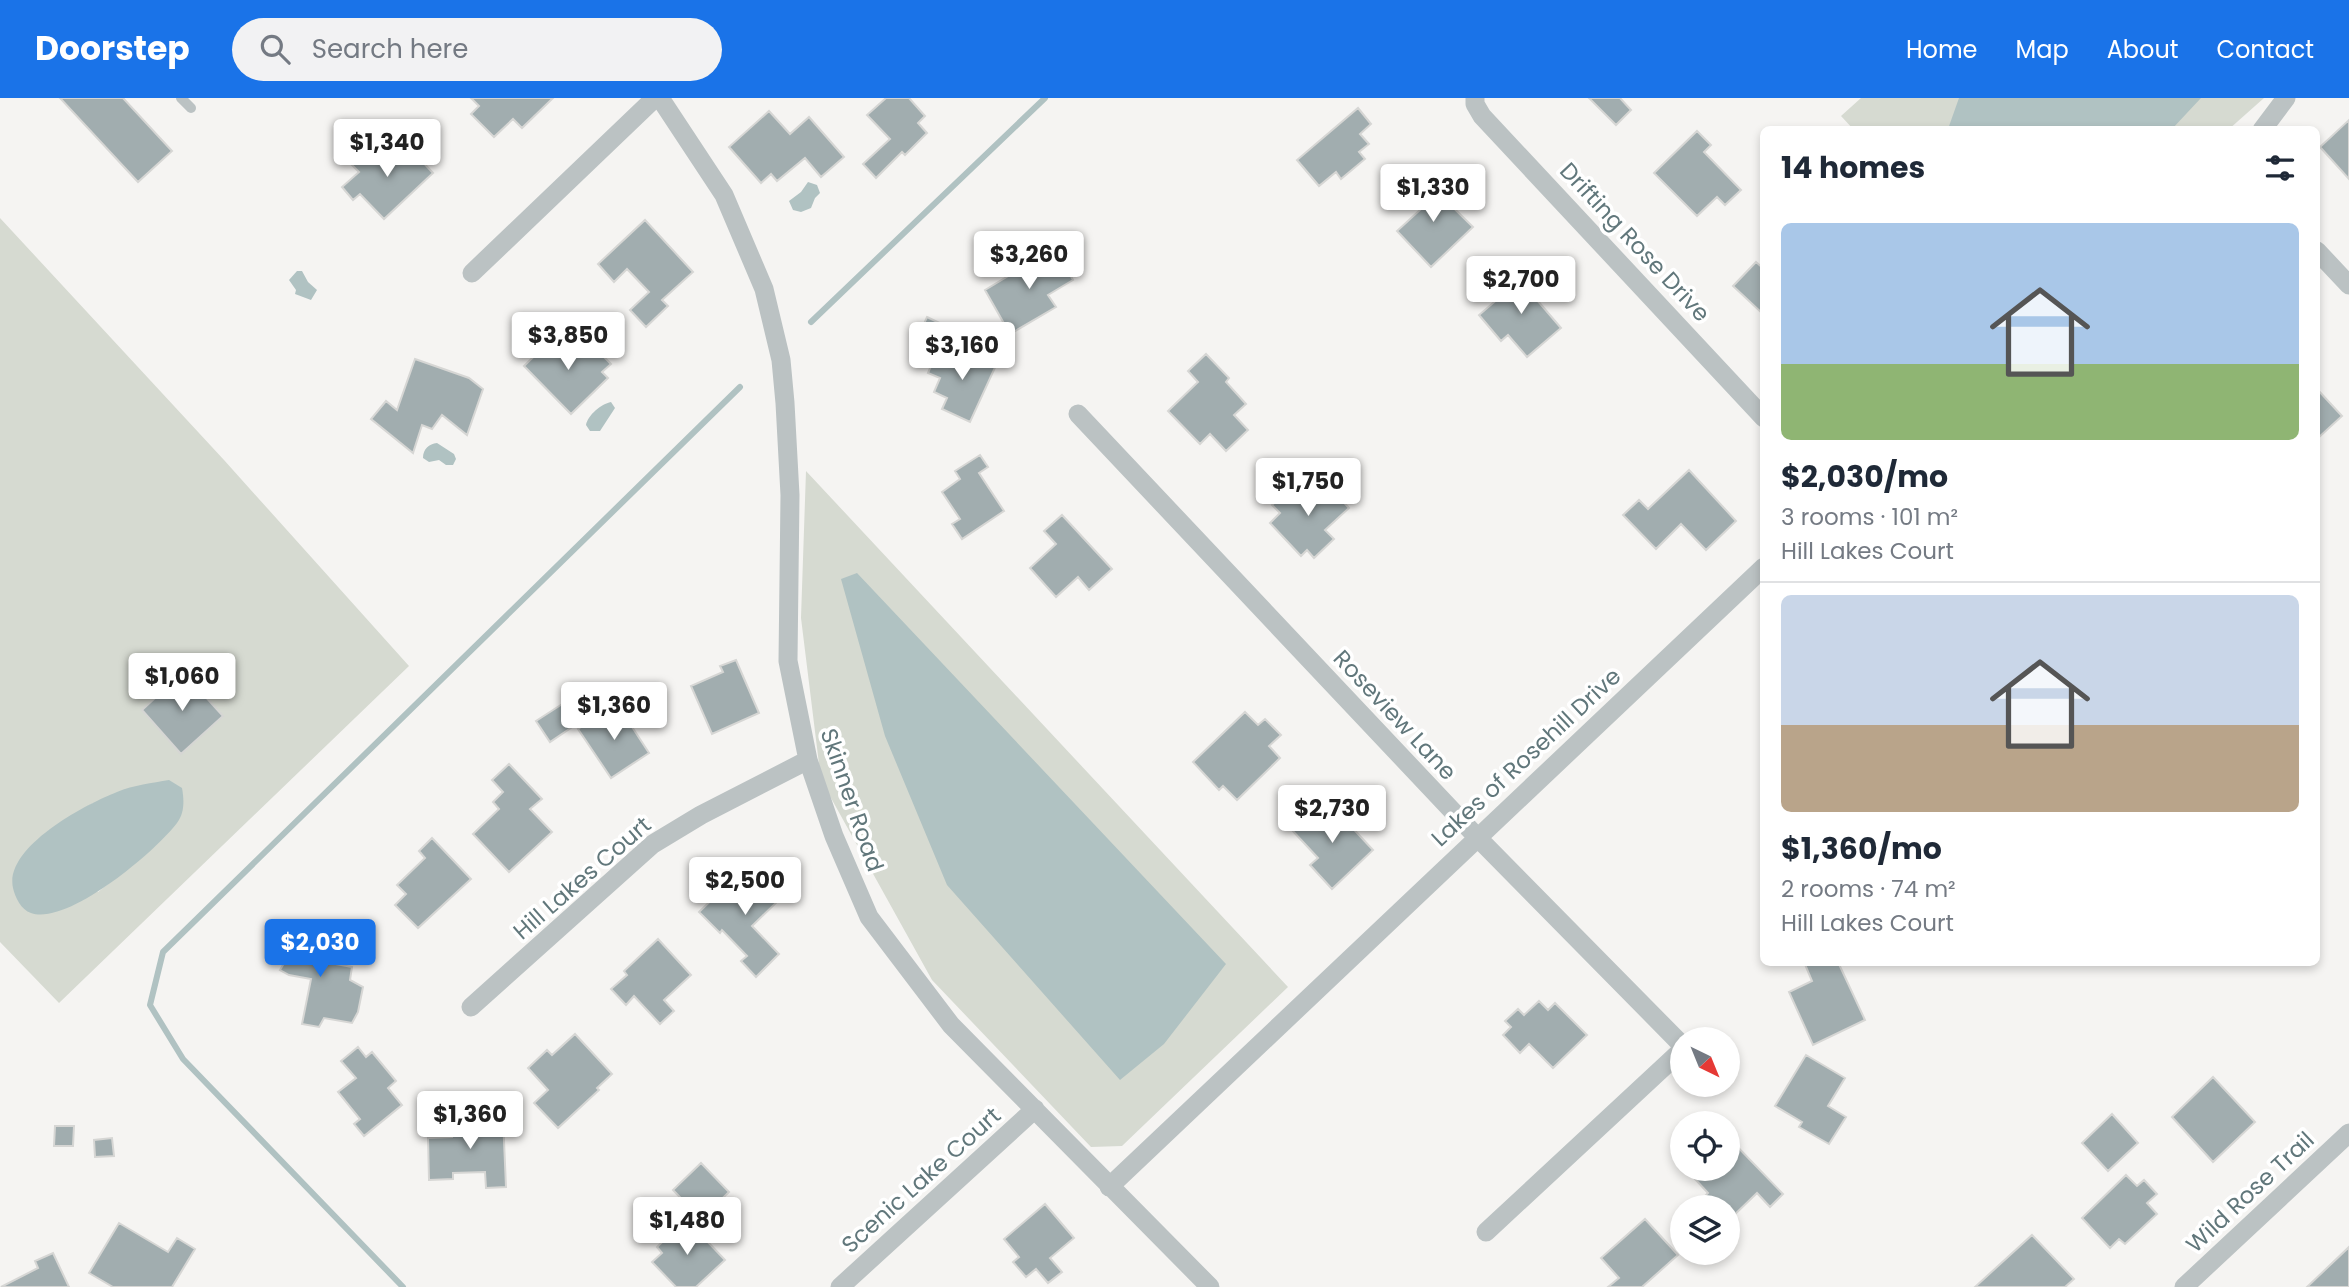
<!DOCTYPE html>
<html lang="en">
<head>
<meta charset="utf-8">
<style>
	body { margin:0; font-family:Poppins,sans-serif; background:#f2f2f3; color:#1f2937; height:100vh; display:flex; flex-direction:column; font-size:26px; white-space:nowrap }
	* { box-sizing:border-box; margin:0 }
	p { font-size:23px; color:#747a83 }
	.icon { flex:none; width:38px; height:38px; fill:none; stroke:currentColor; stroke-width:2; stroke-linecap:round; stroke-linejoin:round }
	.map { position:relative; flex:1; overflow:hidden }
	.panel { position:absolute; left:1760px; top:28px; width:560px; height:840px; display:flex; flex-direction:column; background:#fff; border-radius:10px; box-shadow:0 4px 10px #0003 }
	.panel>* { flex:none }
	.needle { width:46px; rotate:137deg }
	.tools { position:absolute; left:1670px; top:929px; display:grid; gap:14px }
	.tools a { display:grid; place-items:center; width:70px; height:70px; border-radius:50%; background:#fff; box-shadow:0 4px 10px #0003; font-size:35px }
	.price { position:absolute; translate:-50% -60px; padding:0 16px; border-radius:7px; background:#fff; color:#222; font-size:23px; line-height:46px; filter:drop-shadow(0 2px 4px #0008) }
	.price::after { content:''; position:absolute; left:50%; top:42px; width:21px; height:16px; margin-left:-10px; background:inherit; clip-path:polygon(0 0,100% 0,50% 100%) }
	.price.active { background:#1a73e8; color:#fff }
	ul { padding:0; list-style:none }
	li { display:grid; align-content:center; gap:14px; height:371px; padding:0 21px }
	li+li { border-top:2px solid #e0e1e3 }
	li span { display:grid; place-items:center; height:217px; border-radius:10px; color:#555 }
	li>.icon { margin-inline-start:auto }
	span .icon { width:126px; height:126px; fill:#fffc; stroke-width:1 }
	li b { font-size:30px }
	h2 { display:flex; justify-content:space-between; align-items:center; height:84px; padding:0 21px; font-size:30px }
	header { display:flex; align-items:center; gap:42px; box-sizing:border-box; height:98px; padding:0 35px; background:#1a73e8; color:#fff }
	header strong { font-size:33px }
	nav { display:flex; gap:38px; margin-inline-start:auto; font-size:24px }
	.search { width:490px; height:63px; background:#f2f2f3; display:flex; align-items:center; gap:18px; box-sizing:border-box; padding:0 24px; border-radius:38px; color:#747a83; font-size:26px }
	.map>svg:first-child { display:block }
</style>
</head>
<body>
<header>
<strong>Doorstep</strong>
<div class="search"><svg class="icon" aria-label="search" viewBox="0 0 24 24"><circle cx="10" cy="10" r="6"/><path d="M15 15l6 6"/></svg>Search here</div>
<nav><a>Home</a><a>Map</a><a>About</a><a>Contact</a></nav>
</header>
<div class="map">
<svg width="2349" height="1189" viewBox="0 0 2349 1189">
	<rect width="100%" height="100%" fill="#f5f4f2"/>
	<path fill="#d6dad1" fill-rule="evenodd" d="M1861,0H2264L2228,32H1854L1841,18Z
		M0,120L224,362L409,568L59,905L0,844ZM183,574L223,618L182,655L142,612ZM93,705L148,754L98,794L48,733Z
		M806,373L1288,889L1122,1048L1091,1049L932,882L821,682L801,520Z"/>
	<path fill="#b0c2c2" d="M1959,0H2201L2172,31H1948Z
		M380,21L386,26L381,35L358,37L355,34L358,25L364,22Z
		M808,84L817,87L820,95L815,100L811,110L801,114L793,112L789,103L801,94Z
		M297,173H302L308,184L317,192L311,202L295,196L296,192L289,182Z
		M611,304L615,310L600,333H590L586,327C588,317 601,306 611,304Z
		M437,345L454,356L456,361L453,367H446L439,362L429,364L423,360C423,351 429,346 437,345Z
		M857,475L1226,866L1164,946L1120,982L947,787L885,638L841,481Z
		M169,682L182,690C184,701 185,715 177,725C156,753 68,828 31,815C21,812 15,799 13,790C4,749 86,706 117,694C134,687 152,685 169,682Z"/>
	<g fill="none" stroke-linecap="round" stroke-linejoin="round">
		<path stroke="#b0c2c2" stroke-width="6" d="M811,224L1045,0
			M403,1189L183,961L150,907L163,854L740,289"/>
	</g>
	<path fill="#a1adaf" stroke="#d6d6d4" stroke-width="2" d="M60,0H123L172,53L138,84Z
		M471,0H553L522,30L513,21L494,39L471,16L479,8Z
		M886,0H909L925,18L918,25L927,35L905,57L902,54L876,80L863,66L890,41L867,17Z
		M1589,0H1620L1631,12L1616,27Z
		M1358,10L1371,26L1360,36L1369,46L1359,54L1365,61L1341,81L1336,74L1319,88L1297,62Z
		M769,13L790,36L809,19L844,59L821,79L805,60L777,83L771,76L761,85L729,49Z
		M2349,22V81L2320,49Z
		M1697,33L1711,47L1704,54L1741,92L1725,107L1717,99L1697,118L1654,75Z
		M405,45L433,75L384,121L360,96L353,102L342,89L359,74L351,66L370,49L385,65Z
		M1422,79L1473,129L1431,169L1397,133L1421,111L1405,95Z
		M645,122L693,174L662,202L668,208L646,229L630,212L649,194L627,171L614,184L598,166Z
		M1055,150L1073,182L1048,197L1056,209L1010,236L985,192Z
		M1756,164L1764,171V217L1733,188Z
		M1528,175L1545,195L1537,202L1561,230L1527,259L1508,237L1501,243L1479,217Z
		M927,219L948,229L935,257L914,248Z
		M559,234L583,258L593,248L611,266L602,274L608,280L571,316L524,268Z
		M938,251L970,266L976,253L998,263L970,324L942,311L947,300L934,294L940,280L928,275Z
		M1206,256L1229,280L1226,284L1246,306L1234,317L1248,332L1226,353L1210,336L1200,346L1168,313L1198,284L1188,273Z
		M415,261L469,280L483,291L467,337L442,317L432,331L422,327L413,355L371,321L386,303L397,312Z
		M2317,291L2342,318L2317,341Z
		M980,357L988,369L979,375L1004,413L962,441L952,426L960,421L942,394L960,381L955,373Z
		M1689,372L1736,423L1706,452L1681,426L1656,451L1623,417L1639,402L1648,411Z
		M1323,382L1349,410L1325,432L1334,441L1314,460L1307,452L1301,458L1270,425L1280,415L1272,407L1289,391L1300,403Z
		M1062,417L1112,471L1089,492L1078,479L1056,499L1030,470L1056,446L1044,433Z
		M736,562L759,615L712,636L691,588L723,574L720,568Z
		M183,574L223,618L181,656L142,612Z
		M570,601L584,621L550,644L536,623Z
		M607,612L613,621L623,615L649,655L611,680L578,631Z
		M1245,614L1258,627L1265,621L1281,637L1269,648L1280,660L1237,702L1223,688L1219,692L1193,664Z
		M509,666L542,701L530,711L552,734L509,774L473,736L499,711L493,704L503,694L492,682Z
		M1332,708L1373,752L1332,791L1310,767L1318,760L1290,730L1306,715L1314,725Z
		M432,740L471,781L418,830L395,807L406,796L397,787L425,760L419,753Z
		M749,766L781,800L752,828L779,856L756,879L741,863L747,858L722,832L720,835L699,814Z
		M289,825L324,844L314,862L352,869L350,882L363,889L358,914L352,925L324,920L319,929L302,926L311,881L289,877L280,872L287,860L274,852Z
		M658,841L691,877L664,902L674,913L660,926L634,898L626,907L611,891L627,877L624,873Z
		M1804,864H1838L1865,922L1813,947L1789,894L1812,883Z
		M1539,903L1548,912L1555,905L1587,937L1553,970L1529,946L1520,955L1503,937L1511,929L1505,923L1518,911L1524,917Z
		M575,936L612,976L597,990L599,992L558,1030L534,1005L548,992L528,970L547,952L552,957Z
		M358,949L366,959L372,954L396,983L388,990L402,1007L364,1038L354,1026L360,1021L338,994L356,980L341,963Z
		M1806,957L1845,980L1828,1008L1846,1019L1829,1046L1799,1029L1802,1024L1775,1008Z
		M2213,979L2255,1024L2213,1064L2172,1019Z
		M2112,1016L2138,1045L2108,1073L2082,1045Z
		M503,1019L506,1089L486,1090L485,1074L453,1075V1081L429,1082L428,1040L452,1039L451,1021Z
		M55,1028H74L73,1048H54Z
		M1727,1038L1783,1096L1770,1109L1757,1095L1727,1124V1110H1693L1708,1095L1695,1081L1705,1071H1727Z
		M112,1040L114,1058L95,1059L94,1042Z
		M701,1065L729,1094L701,1121L673,1092Z
		M2126,1077L2137,1088L2144,1082L2157,1096L2147,1105L2157,1116L2125,1146L2119,1141L2110,1150L2082,1120Z
		M1045,1106L1074,1140L1050,1160L1062,1174L1048,1185L1036,1171L1026,1179L1013,1164L1019,1159L1004,1141Z
		M686,1121L725,1162L696,1189H676L652,1164L662,1155L657,1149Z
		M1645,1121L1678,1157L1642,1189H1608L1619,1180L1601,1160Z
		M119,1125L168,1154L177,1140L195,1151L172,1189H113L89,1175Z
		M2032,1137L2074,1181L2065,1189H1975Z
		M2349,1149V1189H2307Z
		M53,1155L69,1189H1L38,1170L35,1163Z"/>
	<g fill="none" stroke-linecap="round" stroke-linejoin="round">
		<path stroke="#bbc2c3" stroke-width="10" d="M181,0L191,10"/>
		<path stroke="#bbc2c3" stroke-width="19" d="M660,0L724,97L764,191L781,262L785,305L790,397L788,563L808,662L834,738L869,819L951,927L1210,1189
			M1475,0V6L1482,18L1764,320
			M2262,32L2286,0
			M2317,153L2349,187
			M472,175L655,0
			M1078,316L1477,739L1682,947
			M471,909L653,746L701,717L808,662
			M1109,1089L1764,469
			M1486,1134L1682,952
			M840,1189L1035,1011
			M2184,1189L2349,1035"/>
	</g>
	<g text-anchor="middle" dominant-baseline="central" stroke-width="7" stroke-linejoin="round" paint-order="stroke">
		<g font-size="23" fill="#61777b" stroke="#fff">
			<text transform="translate(1635 144) rotate(47)">Drifting Rose Drive</text>
			<text transform="translate(1395 617) rotate(47)">Roseview Lane</text>
			<text transform="translate(1526 659) rotate(-43)">Lakes of Rosehill Drive</text>
			<text transform="translate(852 702) rotate(71)">Skinner Road</text>
			<text transform="translate(582 780) rotate(-41)">Hill Lakes Court</text>
			<text transform="translate(921 1082) rotate(-42)">Scenic Lake Court</text>
			<text transform="translate(2250 1094) rotate(-43)">Wild Rose Trail</text>
		</g>
	</g>
</svg>
<div class="tools">
<a><svg class="needle" viewBox="-14 -14 28 28"><path d="M0-13l5 13h-10z" fill="#e53935"/><path d="M0 13l5-13h-10z" fill="#747a83"/></svg></a>
<a><svg class="icon" aria-label="locate" viewBox="0 0 24 24"><circle cx="12" cy="12" r="6"/><path d="M12 2v4M12 18v4M2 12h4M18 12h4"/></svg></a>
<a><svg class="icon" aria-label="layers" viewBox="0 0 24 24"><path d="M12 4l9 5-9 5-9-5zM3 14l9 5 9-5"/></svg></a>
</div>
<b class="price" style="left:387px;top:81px">$1,340</b>
<b class="price" style="left:1433px;top:126px">$1,330</b>
<b class="price" style="left:1029px;top:193px">$3,260</b>
<b class="price" style="left:1521px;top:218px">$2,700</b>
<b class="price" style="left:568px;top:274px">$3,850</b>
<b class="price" style="left:962px;top:284px">$3,160</b>
<b class="price" style="left:1308px;top:420px">$1,750</b>
<b class="price" style="left:182px;top:615px">$1,060</b>
<b class="price" style="left:614px;top:644px">$1,360</b>
<b class="price" style="left:1332px;top:747px">$2,730</b>
<b class="price" style="left:745px;top:819px">$2,500</b>
<b class="price active" style="left:320px;top:881px">$2,030</b>
<b class="price" style="left:470px;top:1053px">$1,360</b>
<b class="price" style="left:687px;top:1159px">$1,480</b>
<section class="panel">
<h2>14 homes<svg class="icon" aria-label="filters" viewBox="0 0 24 24"><path d="M4 7h16M4 17h16"/><circle cx="9" cy="7" r="2"/><circle cx="15" cy="17" r="2"/></svg></h2>
<ul>
<li><span style="background:linear-gradient(#a9c7e8 65%,#8fb573 0)"><svg class="icon" aria-label="home" viewBox="0 0 24 24"><path d="M3 11l9-7 9 7M6 9v11h12V9"/></svg></span><div><b>$2,030/mo</b><p>3 rooms · 101 m²</p><p>Hill Lakes Court</p></div></li>
<li><span style="background:linear-gradient(#c9d6e8 60%,#b9a48a 0)"><svg class="icon" aria-label="home" viewBox="0 0 24 24"><path d="M3 11l9-7 9 7M6 9v11h12V9"/></svg></span><div><b>$1,360/mo</b><p>2 rooms · 74 m²</p><p>Hill Lakes Court</p></div></li>
</ul>
</section>
</div>
</body>
</html>
